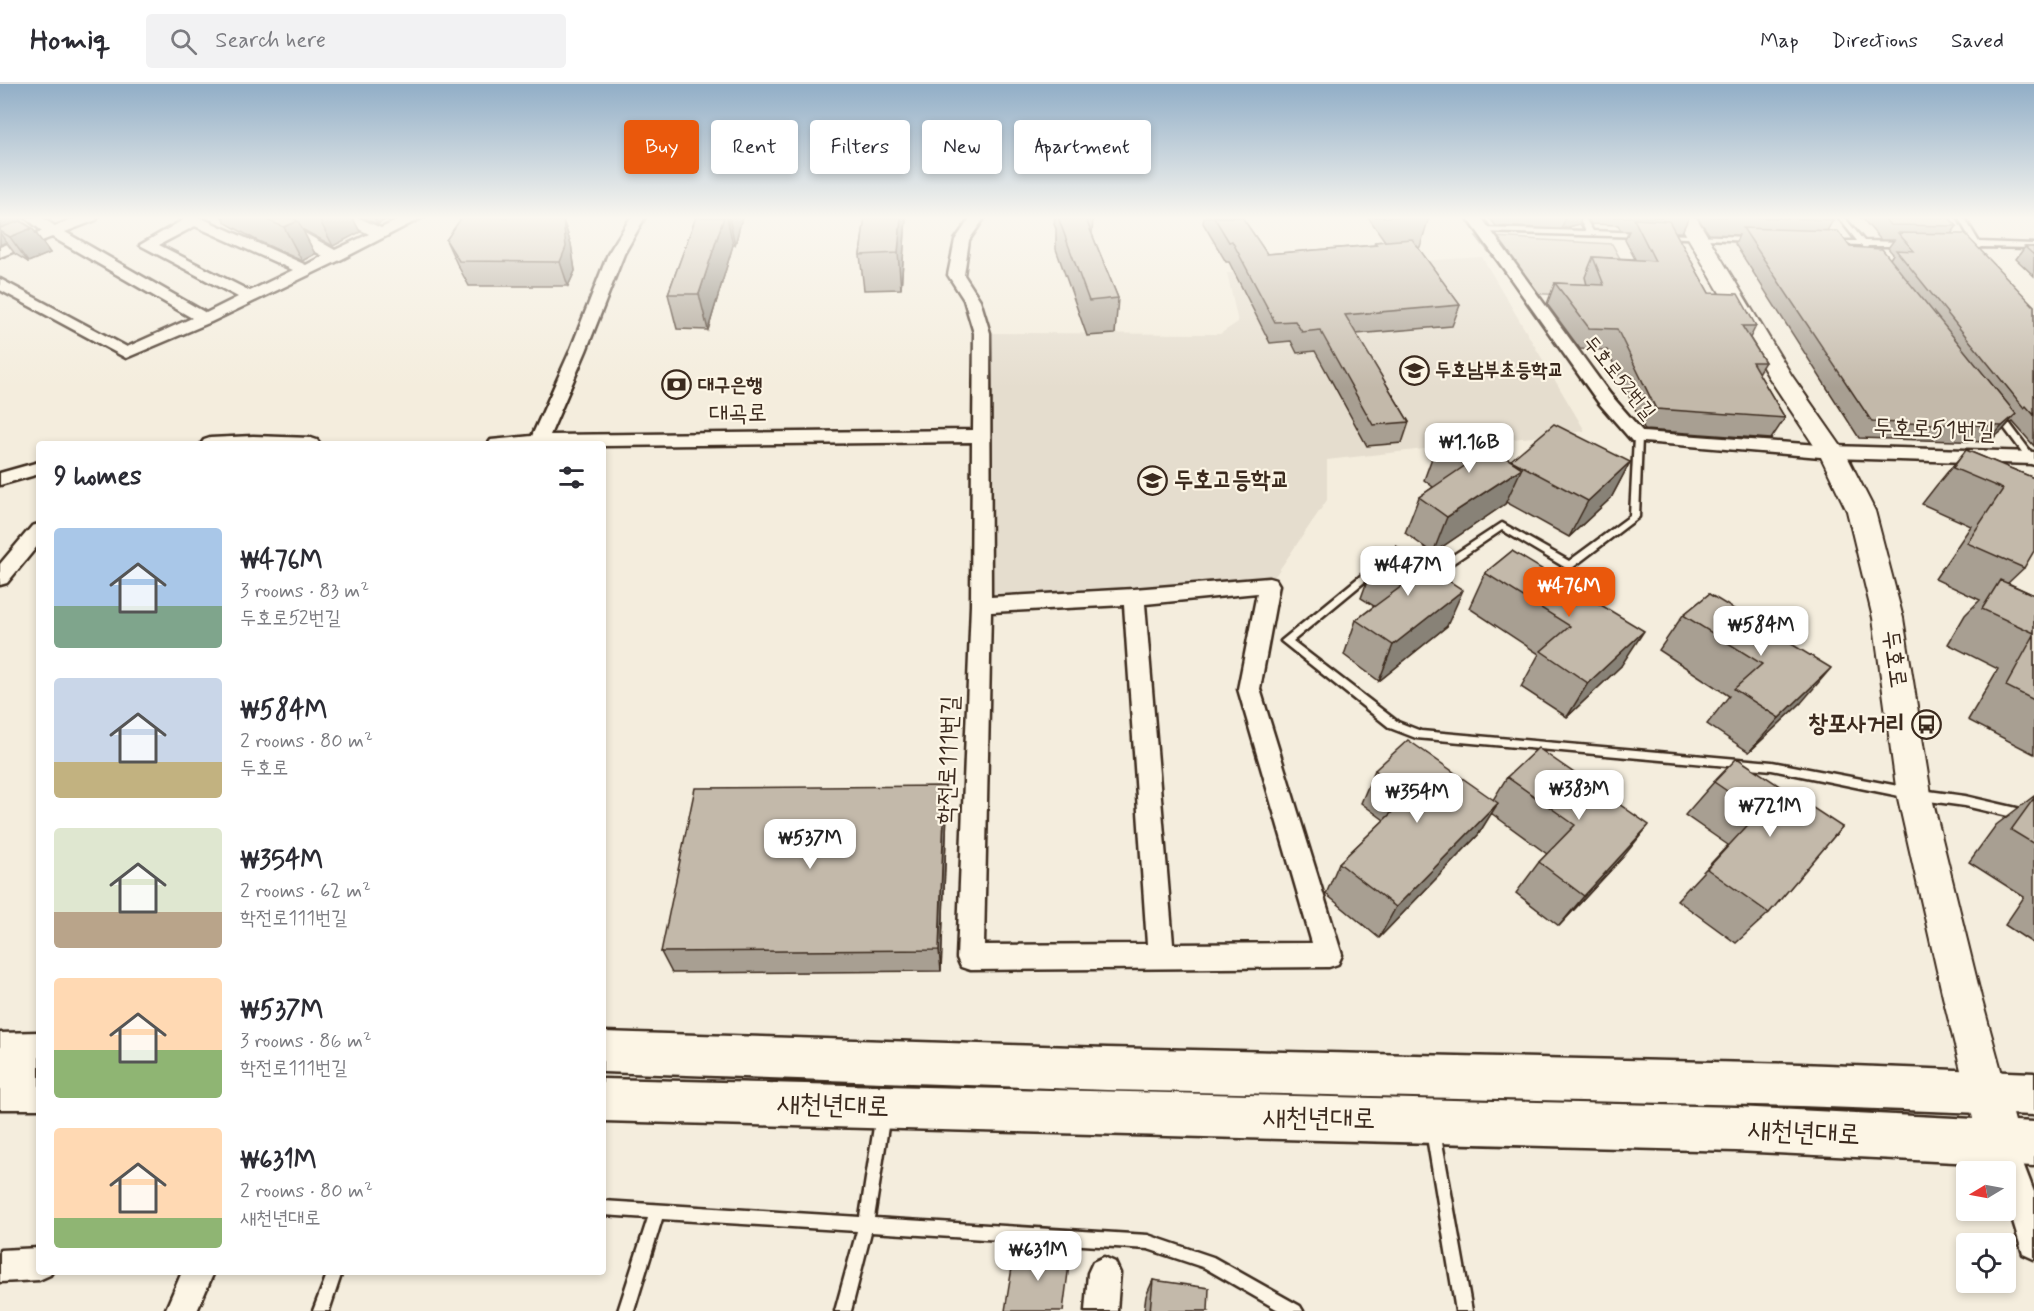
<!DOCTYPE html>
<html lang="en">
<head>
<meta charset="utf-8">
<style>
	body { margin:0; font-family:Mynerve,"Poor Story",sans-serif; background:#f2f2f3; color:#2b2b33; height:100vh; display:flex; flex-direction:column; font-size:22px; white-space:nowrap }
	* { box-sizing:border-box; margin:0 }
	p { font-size:20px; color:#7c7c81 }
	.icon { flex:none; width:33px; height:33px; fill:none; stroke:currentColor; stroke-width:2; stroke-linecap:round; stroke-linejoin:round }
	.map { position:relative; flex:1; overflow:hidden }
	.side { position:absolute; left:36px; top:357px; width:570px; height:834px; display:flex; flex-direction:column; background:#fff; border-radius:6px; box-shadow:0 3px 9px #0003 }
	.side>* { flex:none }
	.guide { position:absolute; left:624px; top:36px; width:570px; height:54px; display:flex; gap:12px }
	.needle { width:39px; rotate:260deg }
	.controls { position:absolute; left:1956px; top:1077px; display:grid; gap:12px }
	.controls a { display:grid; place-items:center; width:60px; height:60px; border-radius:6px; background:#fff; box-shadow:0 3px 9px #0003; font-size:30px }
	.price { position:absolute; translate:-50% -51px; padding:0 14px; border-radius:12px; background:#fff; color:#222; font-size:20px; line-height:39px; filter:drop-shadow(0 2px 3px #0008) }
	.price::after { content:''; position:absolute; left:50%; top:36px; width:18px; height:14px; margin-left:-9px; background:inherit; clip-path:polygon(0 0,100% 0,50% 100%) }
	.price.current { background:#ea580c; color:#fff }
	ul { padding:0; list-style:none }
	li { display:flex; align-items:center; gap:18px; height:150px; padding:0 18px }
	li span { display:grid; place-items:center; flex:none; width:168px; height:120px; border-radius:6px; color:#555 }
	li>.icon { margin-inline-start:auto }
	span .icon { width:72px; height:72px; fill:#fffc; stroke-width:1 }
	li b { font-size:26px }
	h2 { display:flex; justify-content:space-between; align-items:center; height:72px; padding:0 18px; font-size:26px }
	.pill { padding:0 21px; border-radius:6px; background:#fff; box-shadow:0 3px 9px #0003; font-size:21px; line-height:54px }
	.pill.current { background:#ea580c; color:#fff }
	header { display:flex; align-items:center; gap:36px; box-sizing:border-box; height:84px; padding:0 30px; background:#fff; border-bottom:2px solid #e1e1e2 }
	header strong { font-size:28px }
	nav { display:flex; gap:33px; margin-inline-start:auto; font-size:21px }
	.search { width:420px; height:54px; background:#f2f2f3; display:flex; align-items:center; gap:15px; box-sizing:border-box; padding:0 21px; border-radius:6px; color:#7c7c81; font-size:22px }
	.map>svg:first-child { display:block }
</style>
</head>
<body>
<header>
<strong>Homiq</strong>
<div class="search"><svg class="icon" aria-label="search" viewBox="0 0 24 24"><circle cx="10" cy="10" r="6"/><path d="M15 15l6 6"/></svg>Search here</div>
<nav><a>Map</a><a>Directions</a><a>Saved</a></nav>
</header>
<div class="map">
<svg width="2034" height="1227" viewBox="0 0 2034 1227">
	<rect width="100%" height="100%" fill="#f4eddd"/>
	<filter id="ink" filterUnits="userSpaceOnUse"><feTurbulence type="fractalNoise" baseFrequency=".0167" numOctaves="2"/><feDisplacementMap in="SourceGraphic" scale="12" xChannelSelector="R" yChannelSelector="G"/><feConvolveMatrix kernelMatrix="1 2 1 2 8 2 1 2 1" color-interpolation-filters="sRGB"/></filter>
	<g filter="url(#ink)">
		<path fill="#e5ddce" d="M1482,173L1585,347L1327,376V416L1269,501L981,521L982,249L1220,250L1238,238L1227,189Z"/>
		<path fill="#d6cdbd" stroke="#887c6e" stroke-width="1.5" d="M1476,152L1612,160L1642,214L1521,209Z"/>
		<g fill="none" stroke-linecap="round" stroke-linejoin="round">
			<defs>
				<path id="lane" d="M1578,133H1584L1593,147L1642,149L1645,151L1642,153L1483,148L1480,146L1483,144L1586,147Z
					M1838,133H1844L1864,157L1906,158L1910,160L1906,162H1868L1867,164L1865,165L1860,161L1832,160V158L1834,157H1857Z
					M1958,133H1964L1979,158L2034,160V164L1981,163L1978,165L1974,162L1958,161L1956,160L1960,158H1972Z
					M1664,150L1750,153L1753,155L1750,157L1662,153L1661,152Z
					M1998,327L2001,328L2034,372V381L2031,380L1994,330Z
					M1638,350L1642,353L1639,433L1572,484H1566L1502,446L1443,486L1413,487L1411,485L1416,482L1438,481L1502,439L1569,477L1630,432L1634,353Z
					M1372,484H1382L1387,487L1382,490H1374L1293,557L1398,638L1421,647L1772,678L1914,705L1965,712L2034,728V738L1965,722L1914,715L1772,686L1416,654L1390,644L1281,557L1369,485Z
					M883,1023L888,1025L890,1030L874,1134L1148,1151L1213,1173L1300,1222L1303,1227H1280L1205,1184L1148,1165L871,1148L851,1227H835L857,1147L662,1135L634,1227H618L648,1134L603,1131V1117L860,1133L876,1030L878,1025Z
					M1433,1040L1438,1042L1440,1047L1472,1227H1456L1426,1047L1428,1042Z
					M328,1188H342L329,1227H313Z"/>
				<path id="street" d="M25,133H41L55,142L79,133H98L96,136L65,148L206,229L238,213L140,161L183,136L181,133H199L306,181L323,172L261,136L259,133H276L335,166L369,150L341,136L339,133H357L381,144L405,133H423L340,176L211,238L126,274L0,206V195L127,263L192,234L52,153L0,173V163L42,147ZM195,142L293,186L250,207L159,161Z
					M631,133H645L624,170L586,267L550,351L973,346L974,249L964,216L948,191L955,156L971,133H985L969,156L964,191L980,216L990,249L991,513L1134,505L1269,494L1276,496L1279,501L1260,605L1342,871L1338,880L1329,883L970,886L961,883L957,874L971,521L972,358L603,362V360H488L491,356L532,352L570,267L608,170ZM1257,509L1238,605L1312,859L1173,860L1145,520ZM1124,521L1147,860L984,861L991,528Z
					M1467,133H1481L1610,310L1643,348L1832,362L2034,368V380L1832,374L1632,357L1598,318Z
					M253,352L311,354L317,356L320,360H201L204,356L210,354Z
					M39,378V390L0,401V389Z
					M39,440V460L7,499L0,501V480L32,442Z
					M2000,1044L2011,1048L2034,1108V1175L2023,1170L2006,1114V1088H1996L1985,1059L1989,1048Z
					M39,1164V1188H52L50,1191L39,1196L0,1198V1166Z
					M1104,1173L1115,1178L1120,1189L1117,1227H1085L1088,1189L1093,1178Z
					M182,1188H214L197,1227H165Z"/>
				<path id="secondary" d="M1676,133H1696L1792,292L1845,368L1875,427L1903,534L1931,710L1981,913L2021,1059L2015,1074L2000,1080L1985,1074L1979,1059L1943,913L1897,710L1873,534L1847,427L1819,369L1768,292Z"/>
				<path id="primary" d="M39,948V1025H0V949Z
					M603,948L1107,964L1800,980L2034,989V1031L1800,1022L1107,1006L603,988Z
					M603,995L1736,1023L2034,1038V1082L1736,1067L603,1037Z"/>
			</defs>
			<use href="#lane" stroke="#3b2a1e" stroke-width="5"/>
			<use href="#street" stroke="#3b2a1e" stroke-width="5"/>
			<use href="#secondary" stroke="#3b2a1e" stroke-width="4"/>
			<use href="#primary" stroke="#3b2a1e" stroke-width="5"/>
			<use href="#lane" fill="#fcf5e5" fill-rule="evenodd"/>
			<use href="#street" fill="#fcf5e5" fill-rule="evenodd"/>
			<use href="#secondary" fill="#fcf5e5" fill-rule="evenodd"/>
			<use href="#primary" fill="#fcf5e5" fill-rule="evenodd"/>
		</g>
		<path fill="#a89f92" stroke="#3b2a1e" stroke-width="1.5" d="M0,133L24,139L32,144L50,169L28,178L15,170L6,158L0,161Z
			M222,133H352L360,148L333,162L302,145L315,170L302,177L256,156L226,139Z
			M361,133H392L377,140Z
			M696,133H742L735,161H733L708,246L677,245L668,210Z
			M865,133H906L901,205L864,206L860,171Z
			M1055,133H1093L1092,150L1118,214L1115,250L1087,252L1056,165V145L1054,140Z
			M1204,133H1242L1267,170L1374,161L1375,158L1385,157L1368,133H1429L1420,163L1418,164L1460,221L1452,242L1356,250L1409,338L1402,359L1367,362L1315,267L1297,269L1291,257L1270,259L1229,178H1226L1203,139Z
			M1489,133H1582L1579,140L1561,145L1496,142Z
			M1586,133H1689L1682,148H1675L1709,209L1756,242L1750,254L1765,278L1758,289L1785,334L1771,355L1645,346L1607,266L1580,265L1547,220L1555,199L1587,201L1585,193L1593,173L1635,175L1625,156L1629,147H1621L1618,141L1591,140Z
			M1697,133H1830L1833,136L1827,147L1850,163L1890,175L1893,170L1888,164L1894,156H1881L1861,133H1948L1957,142L1951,150L2034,222V362L2013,338L2011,339L2010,338L2002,347L1988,358L1859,354L1735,160L1739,151L1709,150Z
			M563,136L571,160L575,187L568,202H469L457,180L446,156Z
			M2025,163H2034V192L2016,175Z
			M1437,360L1510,377L1511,376L1630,378L1611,414L1569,453L1506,418L1505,420L1433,469L1405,449L1419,413L1433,403L1424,396Z
			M1966,366L2034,394L2024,484L2008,499L2034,511V670L1968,636L1998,585L1948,560L1965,531L1980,516L1935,495L1971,442L1922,420L1936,402Z
			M1396,462L1447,542L1379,597L1344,571L1356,536L1374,522L1361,514L1374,478Z
			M1512,467L1621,582L1567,633L1521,603L1539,570L1469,524L1485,489Z
			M1709,510L1801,619L1749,668L1707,640L1729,612L1659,566L1683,531Z
			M1375,686L1493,716L1507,693L1623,773L1559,842L1516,809L1539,778L1547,770L1491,729L1478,751L1379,854L1326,810L1339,779L1384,736L1361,719Z
			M1714,698L1842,743L1769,829L1736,859L1677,816L1728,761L1685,731Z
			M2034,712V860L2005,841L2024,813L1969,778L1996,741Z
			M947,725L941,887L672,889L661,868Z
			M1153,1196L1208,1227H1144L1146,1212Z"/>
		<path fill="#888277" stroke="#3b2a1e" stroke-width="1.5" d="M0,133H19L29,146L32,144L50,169L28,178L10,153L0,147Z
			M318,133H352L360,148L333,162Z
			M374,133H392L377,140Z
			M724,133H727L733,161L708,246L699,210Z
			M729,133H742L735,161Z
			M901,133H906L901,205L898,169Z
			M1566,133H1582L1579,140L1561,145Z
			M563,136L571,160L575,187L568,202L560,178Z
			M298,137L315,170L302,177L284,143Z
			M0,149L6,158L0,161Z
			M2016,330L2002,347L1988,358L2002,342Z
			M1630,378L1611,414L1569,453L1588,417Z
			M1522,384L1505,420L1433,469L1447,433Z
			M1463,506L1447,542L1379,597L1393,561Z
			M1644,547L1621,582L1567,633L1588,599Z
			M1831,584L1801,619L1749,668L1779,634Z
			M945,702L947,725L941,887L939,866Z
			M1498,719L1478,751L1379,854L1396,823Z
			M1649,741L1623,773L1559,842L1584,812Z"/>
		<path fill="#c3b9aa" stroke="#3b2a1e" stroke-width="1.5" d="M259,133H290L298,137L284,143Z
			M462,133H560L563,136L566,163L560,178L459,177L446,156Z
			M696,133H724L699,210H668Z
			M865,133H901L898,169L860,171Z
			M1058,133H1085L1118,214L1089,217Z
			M1214,133H1242L1267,170L1377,161L1375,158L1412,155L1460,221L1345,231L1409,338L1373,341L1320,246L1302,248L1295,237L1275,238L1232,157L1229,158Z
			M1736,133H1830L1833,136Z
			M1883,133H1948L1957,142L1890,141Z
			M1634,135L1669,137L1709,209L1738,210L1756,242H1742L1765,278H1752L1785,334L1656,325L1617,245L1589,244L1555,199L1604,201L1593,173L1655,177Z
			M20,137L32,144L10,153L0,147V144Z
			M1743,144L1838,147L1850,163L1882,165L2016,330L2002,342L1872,338Z
			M1898,149L1965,150L2034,222V331L2026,322L2024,324L1896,166L1914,167Z
			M2025,163H2034V171Z
			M1554,340L1630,378L1588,417L1511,376Z
			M1464,346L1522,384L1447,433L1419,413L1466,381L1437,360Z
			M1966,366L2034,394V467L2024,484L1967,459L2003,405L1953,384Z
			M1396,462L1463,506L1393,561L1356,536L1406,499L1374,478Z
			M1512,467L1644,547L1588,599L1541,567L1570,542L1485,489Z
			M2000,496L2034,511V549L1982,525Z
			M1709,510L1831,584L1779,634L1734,605L1762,580L1683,531Z
			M2034,551V616L2006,602Z
			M1408,656L1498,719L1396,823L1339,779L1410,711L1375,686Z
			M1538,664L1649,741L1584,812L1539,778L1575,741L1507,693Z
			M1737,674L1842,743L1769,829L1707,785L1759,729L1714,698Z
			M945,702L939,866L661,868L695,704Z
			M2034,714V760L2011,746Z
			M1015,1165L1070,1173L1063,1227H1005Z
			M1153,1196L1209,1204L1208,1227H1150Z"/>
	</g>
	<linearGradient id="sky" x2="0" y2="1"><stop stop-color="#91aec7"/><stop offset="0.44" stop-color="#faf7f0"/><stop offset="1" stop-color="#faf7f0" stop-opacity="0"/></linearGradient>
	<rect width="2034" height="304" fill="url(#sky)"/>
	<defs>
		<symbol id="school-ring" viewBox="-11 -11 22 22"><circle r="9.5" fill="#fcf5e5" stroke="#3b2a1e" stroke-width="1.5"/><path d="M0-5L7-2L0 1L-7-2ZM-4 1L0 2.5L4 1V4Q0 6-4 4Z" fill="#3b2a1e"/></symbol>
		<symbol id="bank-ring" viewBox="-11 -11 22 22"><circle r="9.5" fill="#fcf5e5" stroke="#3b2a1e" stroke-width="1.5"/><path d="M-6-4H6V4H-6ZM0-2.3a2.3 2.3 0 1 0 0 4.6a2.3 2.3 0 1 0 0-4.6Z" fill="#3b2a1e"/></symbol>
		<symbol id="bus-ring" viewBox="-11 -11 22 22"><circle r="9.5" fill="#fcf5e5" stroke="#3b2a1e" stroke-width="1.5"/><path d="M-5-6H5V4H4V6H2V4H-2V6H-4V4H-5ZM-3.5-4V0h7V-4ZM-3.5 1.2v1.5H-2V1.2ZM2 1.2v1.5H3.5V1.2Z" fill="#3b2a1e"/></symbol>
	</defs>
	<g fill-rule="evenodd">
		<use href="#school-ring" x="1398" y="270" width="33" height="33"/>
		<use href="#bank-ring" x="660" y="284" width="33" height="33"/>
		<use href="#school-ring" x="1136" y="380" width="33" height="33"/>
		<use href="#bus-ring" x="1910" y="624" width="33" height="33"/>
	</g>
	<g text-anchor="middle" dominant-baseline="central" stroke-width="4.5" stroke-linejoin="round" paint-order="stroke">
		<g font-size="20" font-weight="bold" fill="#3b2a1e" stroke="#fcf5e5" text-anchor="start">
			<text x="1435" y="286">두호남부초등학교</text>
			<text x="698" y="301">대구은행</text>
		</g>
		<g font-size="20" fill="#3b2a1e" stroke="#fcf5e5">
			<text transform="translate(1619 294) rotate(51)">두호로52번길</text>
		</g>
		<g font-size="24" fill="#3b2a1e" stroke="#fcf5e5">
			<text transform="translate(738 330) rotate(-1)">대곡로</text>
			<text transform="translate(1934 346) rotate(2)">두호로51번길</text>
			<text transform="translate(1894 575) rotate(82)">두호로</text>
			<text transform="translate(949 676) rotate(-88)">학전로111번길</text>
		</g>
		<g font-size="24" font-weight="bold" fill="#3b2a1e" stroke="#fcf5e5" text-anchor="start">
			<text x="1174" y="396">두호고등학교</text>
			<text x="1905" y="640" text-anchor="end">창포사거리</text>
		</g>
		<g font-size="28" fill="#3b2a1e" stroke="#fcf5e5">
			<text transform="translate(833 1022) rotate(2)">새천년대로</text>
			<text transform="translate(1319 1035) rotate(1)">새천년대로</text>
			<text transform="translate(1804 1049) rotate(3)">새천년대로</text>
		</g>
	</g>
</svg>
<div class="controls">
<a><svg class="needle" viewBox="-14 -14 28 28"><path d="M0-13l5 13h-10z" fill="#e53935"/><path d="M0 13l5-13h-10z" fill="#7c7c81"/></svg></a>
<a><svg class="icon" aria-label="locate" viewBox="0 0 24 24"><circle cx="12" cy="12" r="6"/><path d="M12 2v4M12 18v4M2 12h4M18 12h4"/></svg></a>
</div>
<b class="price" style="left:1469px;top:390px">₩1.16B</b>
<b class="price" style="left:1408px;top:513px">₩447M</b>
<b class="price current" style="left:1569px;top:534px">₩476M</b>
<b class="price" style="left:1761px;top:573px">₩584M</b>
<b class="price" style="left:1579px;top:737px">₩383M</b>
<b class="price" style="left:1417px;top:740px">₩354M</b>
<b class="price" style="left:1770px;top:754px">₩721M</b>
<b class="price" style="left:810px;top:786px">₩537M</b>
<b class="price" style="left:1038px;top:1198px">₩631M</b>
<div class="guide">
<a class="pill current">Buy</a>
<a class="pill">Rent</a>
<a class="pill">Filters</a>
<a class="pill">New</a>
<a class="pill">Apartment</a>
</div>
<section class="side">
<h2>9 homes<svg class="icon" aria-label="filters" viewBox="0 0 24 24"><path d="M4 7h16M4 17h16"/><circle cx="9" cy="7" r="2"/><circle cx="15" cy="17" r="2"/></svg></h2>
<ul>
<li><span style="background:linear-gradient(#a9c7e8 65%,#7fa58c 0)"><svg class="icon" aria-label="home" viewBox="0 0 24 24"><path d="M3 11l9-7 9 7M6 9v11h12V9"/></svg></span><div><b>₩476M</b><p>3 rooms · 83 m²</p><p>두호로52번길</p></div></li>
<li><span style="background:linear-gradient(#c9d6e8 70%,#c2b280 0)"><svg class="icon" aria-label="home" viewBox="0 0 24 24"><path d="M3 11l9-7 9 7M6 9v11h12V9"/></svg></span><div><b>₩584M</b><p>2 rooms · 80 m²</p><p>두호로</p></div></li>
<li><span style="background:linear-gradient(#dfe7d0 70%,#b9a48a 0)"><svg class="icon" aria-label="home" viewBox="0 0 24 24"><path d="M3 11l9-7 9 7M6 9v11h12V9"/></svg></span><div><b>₩354M</b><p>2 rooms · 62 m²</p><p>학전로111번길</p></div></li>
<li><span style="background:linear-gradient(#ffd9b3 60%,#8fb573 0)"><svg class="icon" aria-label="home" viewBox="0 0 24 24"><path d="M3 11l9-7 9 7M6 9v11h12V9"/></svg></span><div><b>₩537M</b><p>3 rooms · 86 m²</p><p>학전로111번길</p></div></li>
<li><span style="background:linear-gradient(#ffd9b3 75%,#8fb573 0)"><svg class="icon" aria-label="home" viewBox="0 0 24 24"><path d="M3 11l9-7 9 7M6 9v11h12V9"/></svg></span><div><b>₩631M</b><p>2 rooms · 80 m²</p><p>새천년대로</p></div></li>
</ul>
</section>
</div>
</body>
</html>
